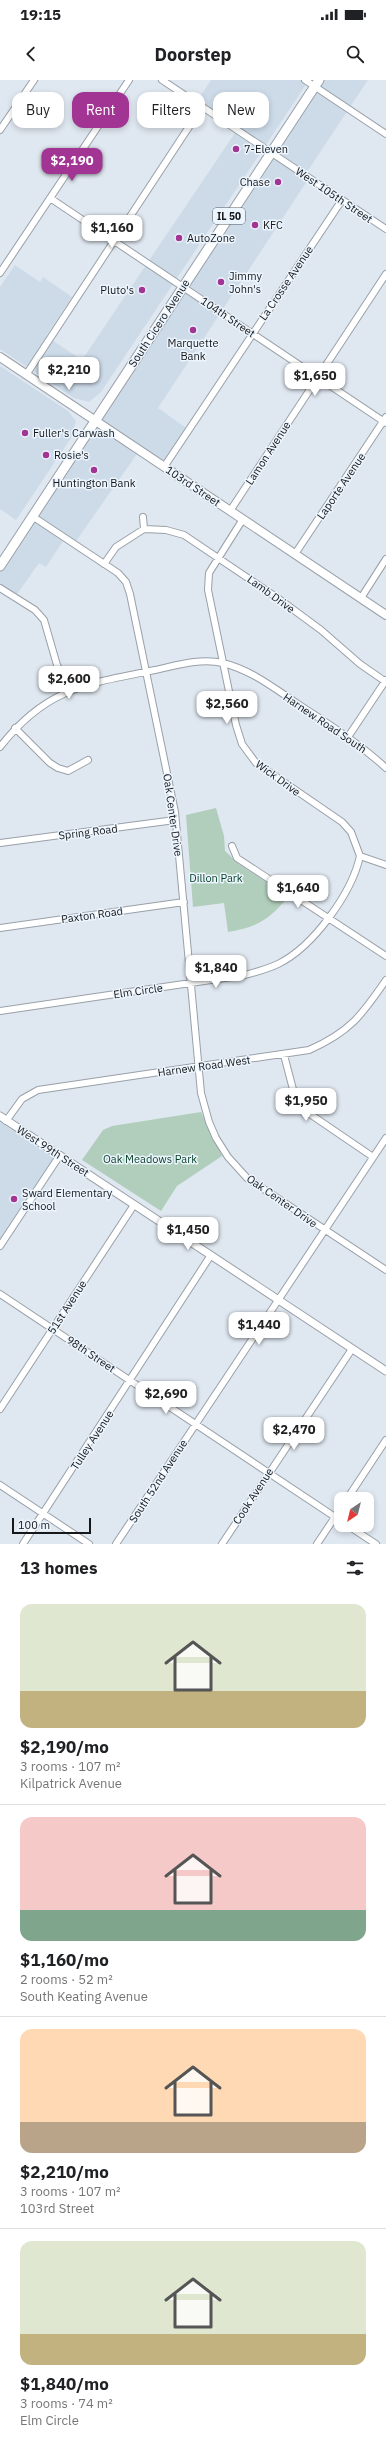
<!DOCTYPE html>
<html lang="en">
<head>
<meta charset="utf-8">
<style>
	body { margin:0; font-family:"IBM Plex Sans",sans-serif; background:#f6f6f6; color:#202124; height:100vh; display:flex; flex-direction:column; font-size:15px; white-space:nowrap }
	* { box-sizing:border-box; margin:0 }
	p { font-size:13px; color:#757577 }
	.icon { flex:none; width:22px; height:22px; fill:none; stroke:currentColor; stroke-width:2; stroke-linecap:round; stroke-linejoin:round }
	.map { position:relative; height:1464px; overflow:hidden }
	.side { display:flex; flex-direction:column; background:#fff; flex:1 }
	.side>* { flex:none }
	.guide { position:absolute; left:12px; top:12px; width:362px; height:36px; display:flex; gap:8px }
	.needle { width:26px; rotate:215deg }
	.controls { position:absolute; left:334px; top:1412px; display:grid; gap:8px }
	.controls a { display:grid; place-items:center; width:40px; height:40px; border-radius:8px; background:#fff; box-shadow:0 2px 6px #0003; font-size:20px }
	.scale { position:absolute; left:12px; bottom:10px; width:79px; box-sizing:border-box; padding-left:4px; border:2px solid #15171a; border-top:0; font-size:11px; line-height:14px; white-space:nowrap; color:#15171a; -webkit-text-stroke:3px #ecf5fd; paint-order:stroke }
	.price { position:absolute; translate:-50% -34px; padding:0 9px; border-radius:8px; background:#fff; color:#222; font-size:13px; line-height:26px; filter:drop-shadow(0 1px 2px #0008) }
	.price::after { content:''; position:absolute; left:50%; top:24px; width:12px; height:9px; margin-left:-6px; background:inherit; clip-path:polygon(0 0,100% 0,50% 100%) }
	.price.active { background:#a23493; color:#fff }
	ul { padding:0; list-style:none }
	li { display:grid; align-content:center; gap:8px; height:212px; padding:0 20px }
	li+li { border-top:1px solid #e0e0e0 }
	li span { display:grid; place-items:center; height:124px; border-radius:12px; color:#555 }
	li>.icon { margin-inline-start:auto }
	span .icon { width:72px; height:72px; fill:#fffc; stroke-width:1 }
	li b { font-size:17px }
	h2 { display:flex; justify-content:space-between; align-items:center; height:48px; padding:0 20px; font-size:17px }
	.pill { padding:0 14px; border-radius:12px; background:#fff; box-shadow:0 2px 6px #0003; font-size:14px; line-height:36px }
	.pill.active { background:#a23493; color:#fff }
	.status { display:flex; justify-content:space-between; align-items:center; height:28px; padding:0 20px; background:#fff; direction:ltr }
	.status svg { height:11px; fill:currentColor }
	header { display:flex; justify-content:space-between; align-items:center; height:52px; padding:0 20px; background:#fff; font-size:18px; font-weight:800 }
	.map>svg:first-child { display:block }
</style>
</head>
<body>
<div class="status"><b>19:15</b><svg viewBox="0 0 49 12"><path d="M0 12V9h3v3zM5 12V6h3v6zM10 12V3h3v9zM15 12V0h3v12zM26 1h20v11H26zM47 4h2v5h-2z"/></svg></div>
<header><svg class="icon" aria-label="back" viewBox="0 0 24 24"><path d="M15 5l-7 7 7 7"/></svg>Doorstep<svg class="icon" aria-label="search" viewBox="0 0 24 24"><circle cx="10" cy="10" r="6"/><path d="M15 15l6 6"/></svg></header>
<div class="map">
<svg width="386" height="1464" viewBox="0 0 386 1464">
	<rect width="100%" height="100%" fill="#dfe7f0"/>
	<path fill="#cddbe9" d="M211,0H309L101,312L89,322L74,318L0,269V207L15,185L40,202L43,197L72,217L46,256L82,280L237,50L196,23Z
		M319,0H368L305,95L309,98L158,328L189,350L164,387L139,371L74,464L65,458L46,487L39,483L15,517L0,508V486Z
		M0,286L68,331L76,341L71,358L16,440L0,429Z
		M0,1042L55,1078L0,1161Z"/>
	<path fill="#b1cebc" d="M216,728L224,756L225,771L239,784L288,817C269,840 257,847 228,852L224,823L193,827L186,735Z
		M201,1032L222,1076L177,1106L161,1131L82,1080L103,1050L112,1046Z"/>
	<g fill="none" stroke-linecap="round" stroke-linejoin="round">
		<defs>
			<path id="minor" d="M162,0L386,149
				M305,0L386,54
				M0,50L34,0
				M50,118L386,343
				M0,193L129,0
				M26,295L202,27
				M164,387L342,120
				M230,431L386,194
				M32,436L118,493L126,502L130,514L175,732L201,1013L209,1042L216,1058L228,1077L247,1098L386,1190
				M143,437L144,449
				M243,439L209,493L208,510L236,645L242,664L256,683L342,742L351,752L360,776L386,785
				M295,474L386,337
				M104,484L116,467L144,449L166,450L184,455L279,519L321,550L360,584L386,602
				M0,508L35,530L44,540L57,585L69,610
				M361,518L386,479
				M15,648L50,683L58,688L68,691L88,680
				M348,657L386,600
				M0,667C46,608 86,604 155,590C178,585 200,578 223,583C251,590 274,608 298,624C328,644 359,663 386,688
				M0,763L175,740
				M232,766L237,778L386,876
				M0,848L184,822
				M0,931L245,895C256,892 268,889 278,884C313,867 352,813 360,776
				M284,975L295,1017L307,1032L373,1077
				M6,1041L22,1019L38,1010L309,970C350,952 362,935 386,900
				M0,1166L60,1075
				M0,1214L341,1441
				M0,1329L134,1125
				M0,1405L89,1464
				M347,1419L386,1360
				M347,1445L376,1464
				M23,1464L211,1175
				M116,1464L386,1058
				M222,1464L352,1269
				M317,1464L341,1428"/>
			<path id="tertiary" d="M0,1036L386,1291"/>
			<path id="secondary" d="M0,277L386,535"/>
			<path id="primary" d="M0,486L319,0"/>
		</defs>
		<use href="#minor" stroke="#99a0a8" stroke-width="8"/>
		<use href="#tertiary" stroke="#99a0a8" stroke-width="9"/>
		<use href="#secondary" stroke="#99a0a8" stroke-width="10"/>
		<use href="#primary" stroke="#99a0a8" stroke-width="11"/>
		<use href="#minor" stroke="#fff" stroke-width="6"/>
		<use href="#tertiary" stroke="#fff" stroke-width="7"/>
		<use href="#secondary" stroke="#fff" stroke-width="8"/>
		<use href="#primary" stroke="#fff" stroke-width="9"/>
	</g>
	<g fill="#a23493" stroke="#ecf5fd" stroke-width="1.5">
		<circle cx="236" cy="69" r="4"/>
		<circle cx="278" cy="102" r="4"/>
		<circle cx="255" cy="145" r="4"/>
		<circle cx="179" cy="158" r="4"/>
		<circle cx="221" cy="202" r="4"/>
		<circle cx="142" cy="210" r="4"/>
		<circle cx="193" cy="250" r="4"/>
		<circle cx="25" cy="353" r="4"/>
		<circle cx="46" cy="375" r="4"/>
		<circle cx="94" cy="390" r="4"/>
		<circle cx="14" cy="1119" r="4"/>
	</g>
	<g text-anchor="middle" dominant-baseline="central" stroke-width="3" stroke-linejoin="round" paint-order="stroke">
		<rect fill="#ecf5fd" stroke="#565a5e" stroke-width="1" x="213" y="128" width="32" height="16" rx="3"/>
		<g font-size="10" font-weight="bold" fill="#15171a">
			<text x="229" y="136">IL 50</text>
		</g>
		<g font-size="11" fill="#15171a" stroke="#ecf5fd" text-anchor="start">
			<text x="244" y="69">7-Eleven</text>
			<text x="270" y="102" text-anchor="end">Chase</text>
			<text x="263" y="145">KFC</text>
			<text x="187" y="158">AutoZone</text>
			<text x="229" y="196">Jimmy<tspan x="229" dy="13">John's</tspan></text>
			<text x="134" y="210" text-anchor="end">Pluto's</text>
			<text x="193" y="263" text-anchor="middle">Marquette<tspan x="193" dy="13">Bank</tspan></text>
			<text x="33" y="353">Fuller's Carwash</text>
			<text x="54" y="375">Rosie's</text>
			<text x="94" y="403" text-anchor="middle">Huntington Bank</text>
			<text x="22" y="1113">Sward Elementary<tspan x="22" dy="13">School</tspan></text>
		</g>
		<g font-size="11" fill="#15171a" stroke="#ecf5fd">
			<text transform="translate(334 115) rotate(34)">West 105th Street</text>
			<text transform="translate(286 203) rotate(-56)">La Crosse Avenue</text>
			<text transform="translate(228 237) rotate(34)">104th Street</text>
			<text transform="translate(159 243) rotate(-57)">South Cicero Avenue</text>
			<text transform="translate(268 373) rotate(-57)">Lamon Avenue</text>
			<text transform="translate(193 406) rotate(34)">103rd Street</text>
			<text transform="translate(341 406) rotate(-56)">Laporte Avenue</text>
			<text transform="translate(271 514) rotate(36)">Lamb Drive</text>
			<text transform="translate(325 643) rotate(34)">Harnew Road South</text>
			<text transform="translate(278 698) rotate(36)">Wick Drive</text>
			<text transform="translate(173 735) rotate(82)">Oak Center Drive</text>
			<text transform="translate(88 752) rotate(-7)">Spring Road</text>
			<text transform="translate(92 835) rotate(-8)">Paxton Road</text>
			<text transform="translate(138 911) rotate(-8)">Elm Circle</text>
			<text transform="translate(204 986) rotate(-8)">Harnew Road West</text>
			<text transform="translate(53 1071) rotate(33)">West 99th Street</text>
			<text transform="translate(282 1121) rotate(35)">Oak Center Drive</text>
			<text transform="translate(67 1227) rotate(-57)">51st Avenue</text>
			<text transform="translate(91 1274) rotate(34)">98th Street</text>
			<text transform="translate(92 1360) rotate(-57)">Tulley Avenue</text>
			<text transform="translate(158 1401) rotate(-57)">South 52nd Avenue</text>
			<text transform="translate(253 1416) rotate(-57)">Cook Avenue</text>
		</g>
		<g font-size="11" fill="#003c23" stroke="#ecf5fd">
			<text x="216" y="798">Dillon Park</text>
			<text x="150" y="1079">Oak Meadows Park</text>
		</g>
	</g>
</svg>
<div class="controls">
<a><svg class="needle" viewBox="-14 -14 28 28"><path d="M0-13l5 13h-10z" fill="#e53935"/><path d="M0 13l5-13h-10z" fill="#757577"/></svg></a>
</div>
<div class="scale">100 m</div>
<b class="price active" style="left:72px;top:102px">$2,190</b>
<b class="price" style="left:112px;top:169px">$1,160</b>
<b class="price" style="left:69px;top:311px">$2,210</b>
<b class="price" style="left:315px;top:317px">$1,650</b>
<b class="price" style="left:69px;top:620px">$2,600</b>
<b class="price" style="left:227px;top:645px">$2,560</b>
<b class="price" style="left:298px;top:829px">$1,640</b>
<b class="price" style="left:216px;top:909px">$1,840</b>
<b class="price" style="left:306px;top:1042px">$1,950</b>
<b class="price" style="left:188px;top:1171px">$1,450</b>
<b class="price" style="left:259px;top:1266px">$1,440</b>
<b class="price" style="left:166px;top:1335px">$2,690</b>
<b class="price" style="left:294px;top:1371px">$2,470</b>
<div class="guide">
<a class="pill">Buy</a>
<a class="pill active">Rent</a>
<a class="pill">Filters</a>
<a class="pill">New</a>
</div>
</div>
<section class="side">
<h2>13 homes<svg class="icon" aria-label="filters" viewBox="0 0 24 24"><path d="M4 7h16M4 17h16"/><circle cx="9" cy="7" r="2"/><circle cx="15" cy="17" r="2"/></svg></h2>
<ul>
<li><span style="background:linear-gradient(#dfe7d0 70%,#c2b280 0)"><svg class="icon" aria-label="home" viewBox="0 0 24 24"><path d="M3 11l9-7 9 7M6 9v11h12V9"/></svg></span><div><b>$2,190/mo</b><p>3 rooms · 107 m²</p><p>Kilpatrick Avenue</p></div></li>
<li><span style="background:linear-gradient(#f6c9c9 75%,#7fa58c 0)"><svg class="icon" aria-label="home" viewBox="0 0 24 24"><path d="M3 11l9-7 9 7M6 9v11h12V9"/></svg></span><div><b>$1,160/mo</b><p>2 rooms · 52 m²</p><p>South Keating Avenue</p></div></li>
<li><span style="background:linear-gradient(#ffd9b3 75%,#b9a48a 0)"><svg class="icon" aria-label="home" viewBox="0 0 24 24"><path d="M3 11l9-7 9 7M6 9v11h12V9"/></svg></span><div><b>$2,210/mo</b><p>3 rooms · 107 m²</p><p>103rd Street</p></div></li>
<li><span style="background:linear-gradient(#dfe7d0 75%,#c2b280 0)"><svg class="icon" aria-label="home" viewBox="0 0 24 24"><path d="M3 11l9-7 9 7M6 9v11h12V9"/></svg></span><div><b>$1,840/mo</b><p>3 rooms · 74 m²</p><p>Elm Circle</p></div></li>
</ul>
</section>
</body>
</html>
